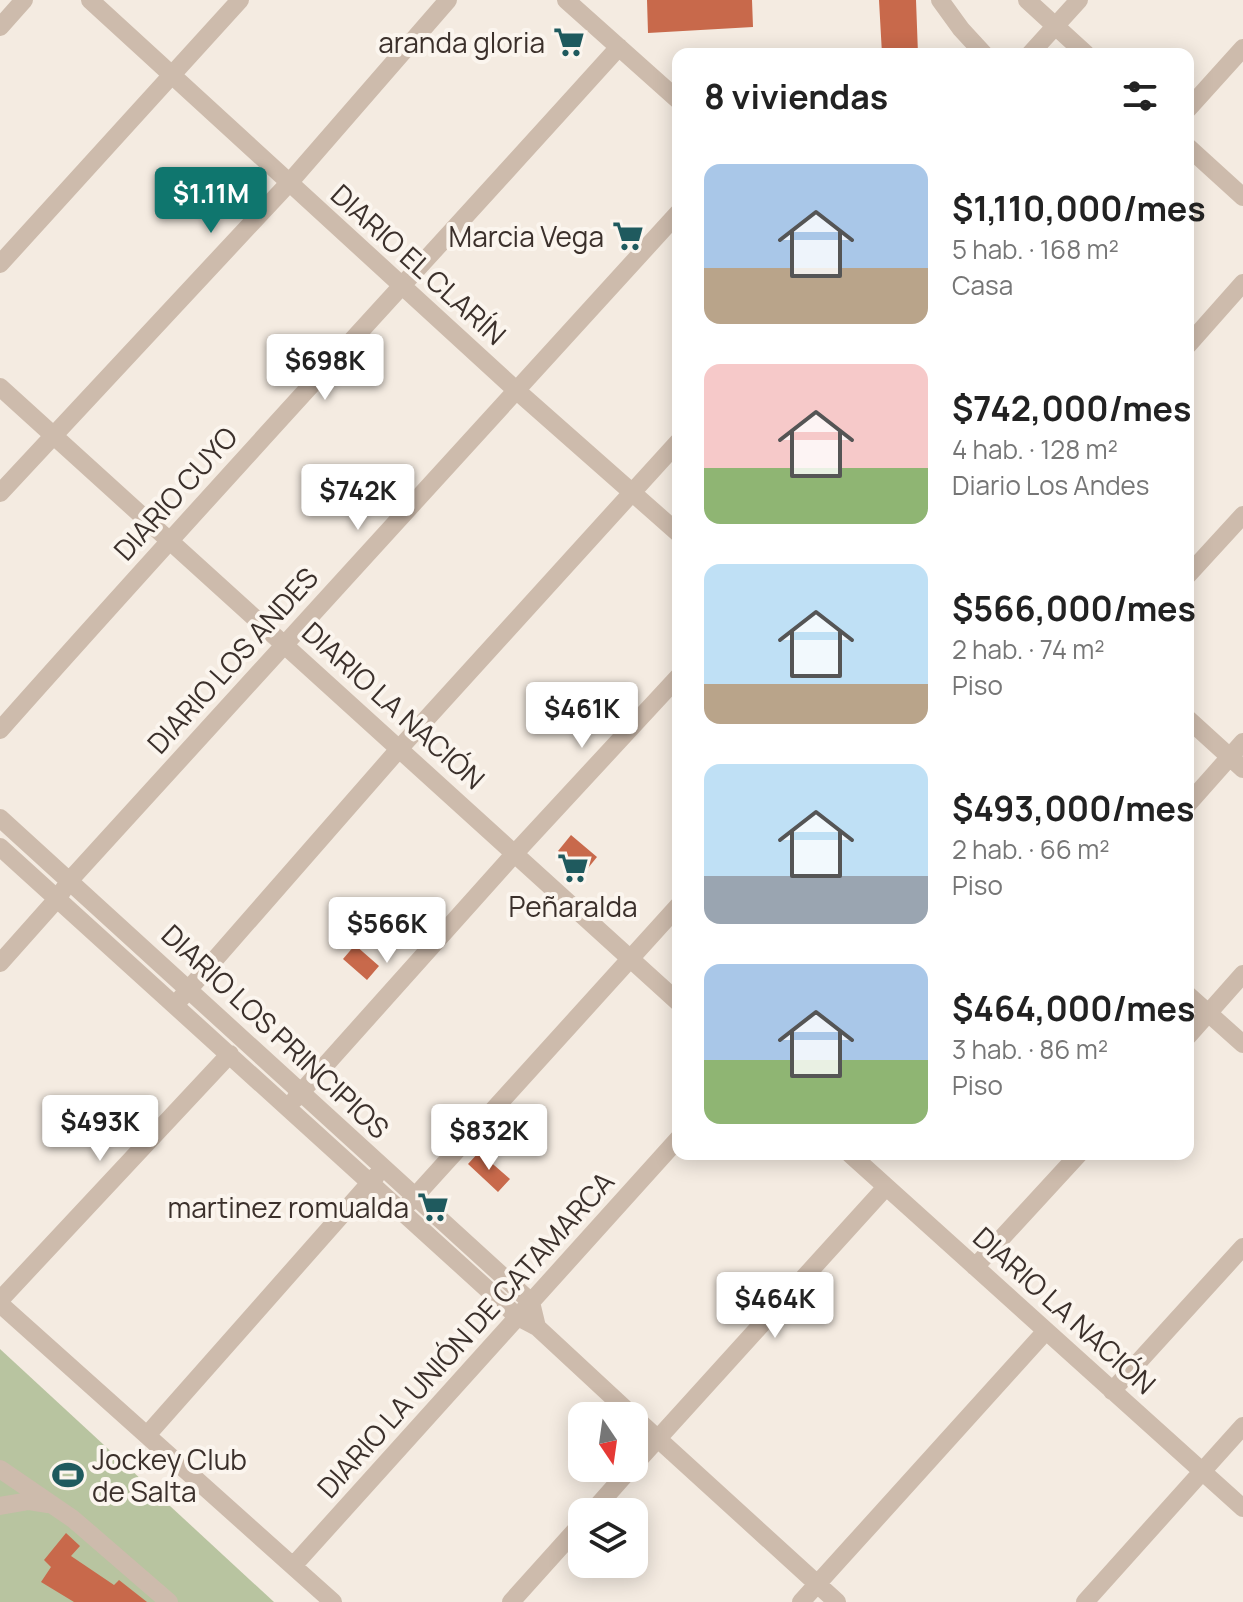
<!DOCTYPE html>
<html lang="es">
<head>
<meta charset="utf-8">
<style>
	body { margin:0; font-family:Manrope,sans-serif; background:#f6f6f6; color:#222; height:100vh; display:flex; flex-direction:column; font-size:30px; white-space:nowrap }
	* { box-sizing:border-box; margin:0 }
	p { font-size:26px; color:#767676 }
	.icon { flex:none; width:44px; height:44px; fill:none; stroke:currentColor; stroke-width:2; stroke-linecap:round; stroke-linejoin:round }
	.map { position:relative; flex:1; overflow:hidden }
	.panel { position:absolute; left:672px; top:48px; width:522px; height:1112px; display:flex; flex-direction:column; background:#fff; border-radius:16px; box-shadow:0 4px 20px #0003 }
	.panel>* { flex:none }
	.needle { width:52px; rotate:167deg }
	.controls { position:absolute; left:568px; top:1402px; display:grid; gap:16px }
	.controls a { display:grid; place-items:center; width:80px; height:80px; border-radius:16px; background:#fff; box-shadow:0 4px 20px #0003; font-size:40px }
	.price { position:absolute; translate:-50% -68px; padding:0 18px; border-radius:8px; background:#fff; color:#222; font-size:26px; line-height:52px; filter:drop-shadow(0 2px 4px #0008) }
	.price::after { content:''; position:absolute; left:50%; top:48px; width:24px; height:18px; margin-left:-12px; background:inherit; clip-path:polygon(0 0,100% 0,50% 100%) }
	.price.on { background:#0f766e; color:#fff }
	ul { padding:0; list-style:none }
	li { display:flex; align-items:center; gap:24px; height:200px; padding:0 32px }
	li span { display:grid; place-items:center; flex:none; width:224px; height:160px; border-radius:16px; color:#555 }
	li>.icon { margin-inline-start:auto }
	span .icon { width:96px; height:96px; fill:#fffc; stroke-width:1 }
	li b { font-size:34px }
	h2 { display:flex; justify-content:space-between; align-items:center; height:96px; padding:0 32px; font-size:34px }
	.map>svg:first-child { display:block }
</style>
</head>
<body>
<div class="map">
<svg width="1243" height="1602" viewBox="0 0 1243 1602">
	<rect width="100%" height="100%" fill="#f4ebe1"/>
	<path fill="#b8c4a0" d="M0,1349L274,1602H0Z"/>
	<path fill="#c8694b" d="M647,0H752L753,27L648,33Z
		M879,0H916L918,54H882Z
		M571,835L597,857L584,873L558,851Z
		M355,945L379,966L367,980L343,959Z
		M479,1152L510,1179L498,1192L468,1164Z
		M66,1533L80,1546L71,1556L114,1585L119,1580L147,1602H74L41,1582L51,1567L44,1560Z"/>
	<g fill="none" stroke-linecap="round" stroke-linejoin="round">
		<path stroke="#cdbbac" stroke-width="18" d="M90,0L516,390L678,533
			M566,0L678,100
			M940,0L961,29L984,54
			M1027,0L1086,54
			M0,27L24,0
			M1030,54L1079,0
			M1188,109L1243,48
			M1188,147L1243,197
			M0,264L240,0
			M1188,345L1243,283
			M0,387L678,1002
			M0,493L289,183L448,0
			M1188,575L1243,515
			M1188,719L1243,769
			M0,730C204,500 413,275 619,47
			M1188,804L1243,742
			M0,818L531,1302L537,1327
			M0,847L518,1317L537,1327L633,1416
			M0,963L57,899L70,880L678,213
			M1188,995L1243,1044
			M175,1005L399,749L678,442
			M1188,1036L1243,974
			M295,1099L516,852L678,677
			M850,1154L1243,1508
			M409,1203L678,906
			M975,1267L1079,1154
			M0,1300L230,1054
			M0,1304L333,1602
			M1112,1391L1243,1247
			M634,1417L837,1602
			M148,1434L376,1176
			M634,1465L886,1187
			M0,1469L73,1519L169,1602
			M0,1506L29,1501L48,1504
			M592,1512L631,1468
			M293,1566L678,1139
			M511,1602L582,1523
			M801,1602L1045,1332
			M1085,1602L1243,1426"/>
	</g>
	<defs>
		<symbol id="supermarket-bare" viewBox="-9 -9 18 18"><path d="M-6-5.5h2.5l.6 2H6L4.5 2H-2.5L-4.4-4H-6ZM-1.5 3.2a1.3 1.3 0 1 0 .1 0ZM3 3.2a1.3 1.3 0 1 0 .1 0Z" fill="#1f5a5e" stroke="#fbf5ee" stroke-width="2.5" paint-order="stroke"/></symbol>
		<symbol id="stadium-bare" viewBox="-9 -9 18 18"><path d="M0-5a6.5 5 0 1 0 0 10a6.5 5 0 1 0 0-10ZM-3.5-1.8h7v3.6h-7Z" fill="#1f5a5e" stroke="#fbf5ee" stroke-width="2.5" paint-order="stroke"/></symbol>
	</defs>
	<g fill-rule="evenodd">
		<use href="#supermarket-bare" x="547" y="20" width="44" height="44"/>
		<use href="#supermarket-bare" x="606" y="214" width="44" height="44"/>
		<use href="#supermarket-bare" x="551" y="846" width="44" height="44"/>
		<use href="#supermarket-bare" x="411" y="1185" width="44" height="44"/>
		<use href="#stadium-bare" x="46" y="1453" width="44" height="44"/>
	</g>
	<g text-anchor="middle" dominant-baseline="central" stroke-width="8" stroke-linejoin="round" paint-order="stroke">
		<g font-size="28" fill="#3b302b" stroke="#fbf5ee" text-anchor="end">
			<text x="545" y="42">aranda gloria</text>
			<text x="604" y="236">Marcia Vega</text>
			<text x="573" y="906" text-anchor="middle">Peñaralda</text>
			<text x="409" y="1207">martinez romualda</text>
			<text x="92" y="1459" text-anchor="start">Jockey Club<tspan x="92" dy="32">de Salta</tspan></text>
		</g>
		<g font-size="28" fill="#3b302b" stroke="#fbf5ee">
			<text transform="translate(419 264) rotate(42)">DIARIO EL CLARÍN</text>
			<text transform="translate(175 493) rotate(-48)">DIARIO CUYO</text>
			<text transform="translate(232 660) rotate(-48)">DIARIO LOS ANDES</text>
			<text transform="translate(394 705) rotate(42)">DIARIO LA NACIÓN</text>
			<text transform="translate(276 1031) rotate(43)">DIARIO LOS PRINCIPIOS</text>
			<text transform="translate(1065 1310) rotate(42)">DIARIO LA NACIÓN</text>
			<text transform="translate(465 1334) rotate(-48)">DIARIO LA UNIÓN DE CATAMARCA</text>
		</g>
	</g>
</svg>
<div class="controls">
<a><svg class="needle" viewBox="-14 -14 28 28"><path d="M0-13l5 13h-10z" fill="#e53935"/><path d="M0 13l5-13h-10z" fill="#767676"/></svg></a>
<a><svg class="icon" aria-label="layers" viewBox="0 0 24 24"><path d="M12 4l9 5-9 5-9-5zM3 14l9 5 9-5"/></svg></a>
</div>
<b class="price on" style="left:211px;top:235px">$1.11M</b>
<b class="price" style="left:325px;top:402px">$698K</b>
<b class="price" style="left:358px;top:532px">$742K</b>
<b class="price" style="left:582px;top:750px">$461K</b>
<b class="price" style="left:387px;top:965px">$566K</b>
<b class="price" style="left:100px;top:1163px">$493K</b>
<b class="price" style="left:489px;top:1172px">$832K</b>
<b class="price" style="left:775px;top:1340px">$464K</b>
<section class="panel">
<h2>8 viviendas<svg class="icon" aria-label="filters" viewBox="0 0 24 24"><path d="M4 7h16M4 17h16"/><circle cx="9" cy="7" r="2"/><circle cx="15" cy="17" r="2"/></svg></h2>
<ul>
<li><span style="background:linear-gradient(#a9c7e8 65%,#b9a48a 0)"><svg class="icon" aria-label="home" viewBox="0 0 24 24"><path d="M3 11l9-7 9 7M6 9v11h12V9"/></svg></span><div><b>$1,110,000/mes</b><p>5 hab. · 168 m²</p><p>Casa</p></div></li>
<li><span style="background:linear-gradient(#f6c9c9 65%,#8fb573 0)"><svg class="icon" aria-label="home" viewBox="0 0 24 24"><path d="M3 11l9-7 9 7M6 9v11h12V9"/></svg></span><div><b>$742,000/mes</b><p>4 hab. · 128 m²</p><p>Diario Los Andes</p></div></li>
<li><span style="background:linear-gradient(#bfe0f5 75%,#b9a48a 0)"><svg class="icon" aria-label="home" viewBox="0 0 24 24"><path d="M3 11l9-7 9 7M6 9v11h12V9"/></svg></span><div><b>$566,000/mes</b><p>2 hab. · 74 m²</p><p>Piso</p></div></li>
<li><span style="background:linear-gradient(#bfe0f5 70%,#9aa5b1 0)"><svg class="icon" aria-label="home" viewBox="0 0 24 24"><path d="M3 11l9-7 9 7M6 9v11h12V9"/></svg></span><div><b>$493,000/mes</b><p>2 hab. · 66 m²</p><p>Piso</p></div></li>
<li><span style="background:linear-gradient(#a9c7e8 60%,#8fb573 0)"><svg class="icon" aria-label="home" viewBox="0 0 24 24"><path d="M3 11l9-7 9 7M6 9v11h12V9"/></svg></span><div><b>$464,000/mes</b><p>3 hab. · 86 m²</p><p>Piso</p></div></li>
</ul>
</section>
</div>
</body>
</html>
